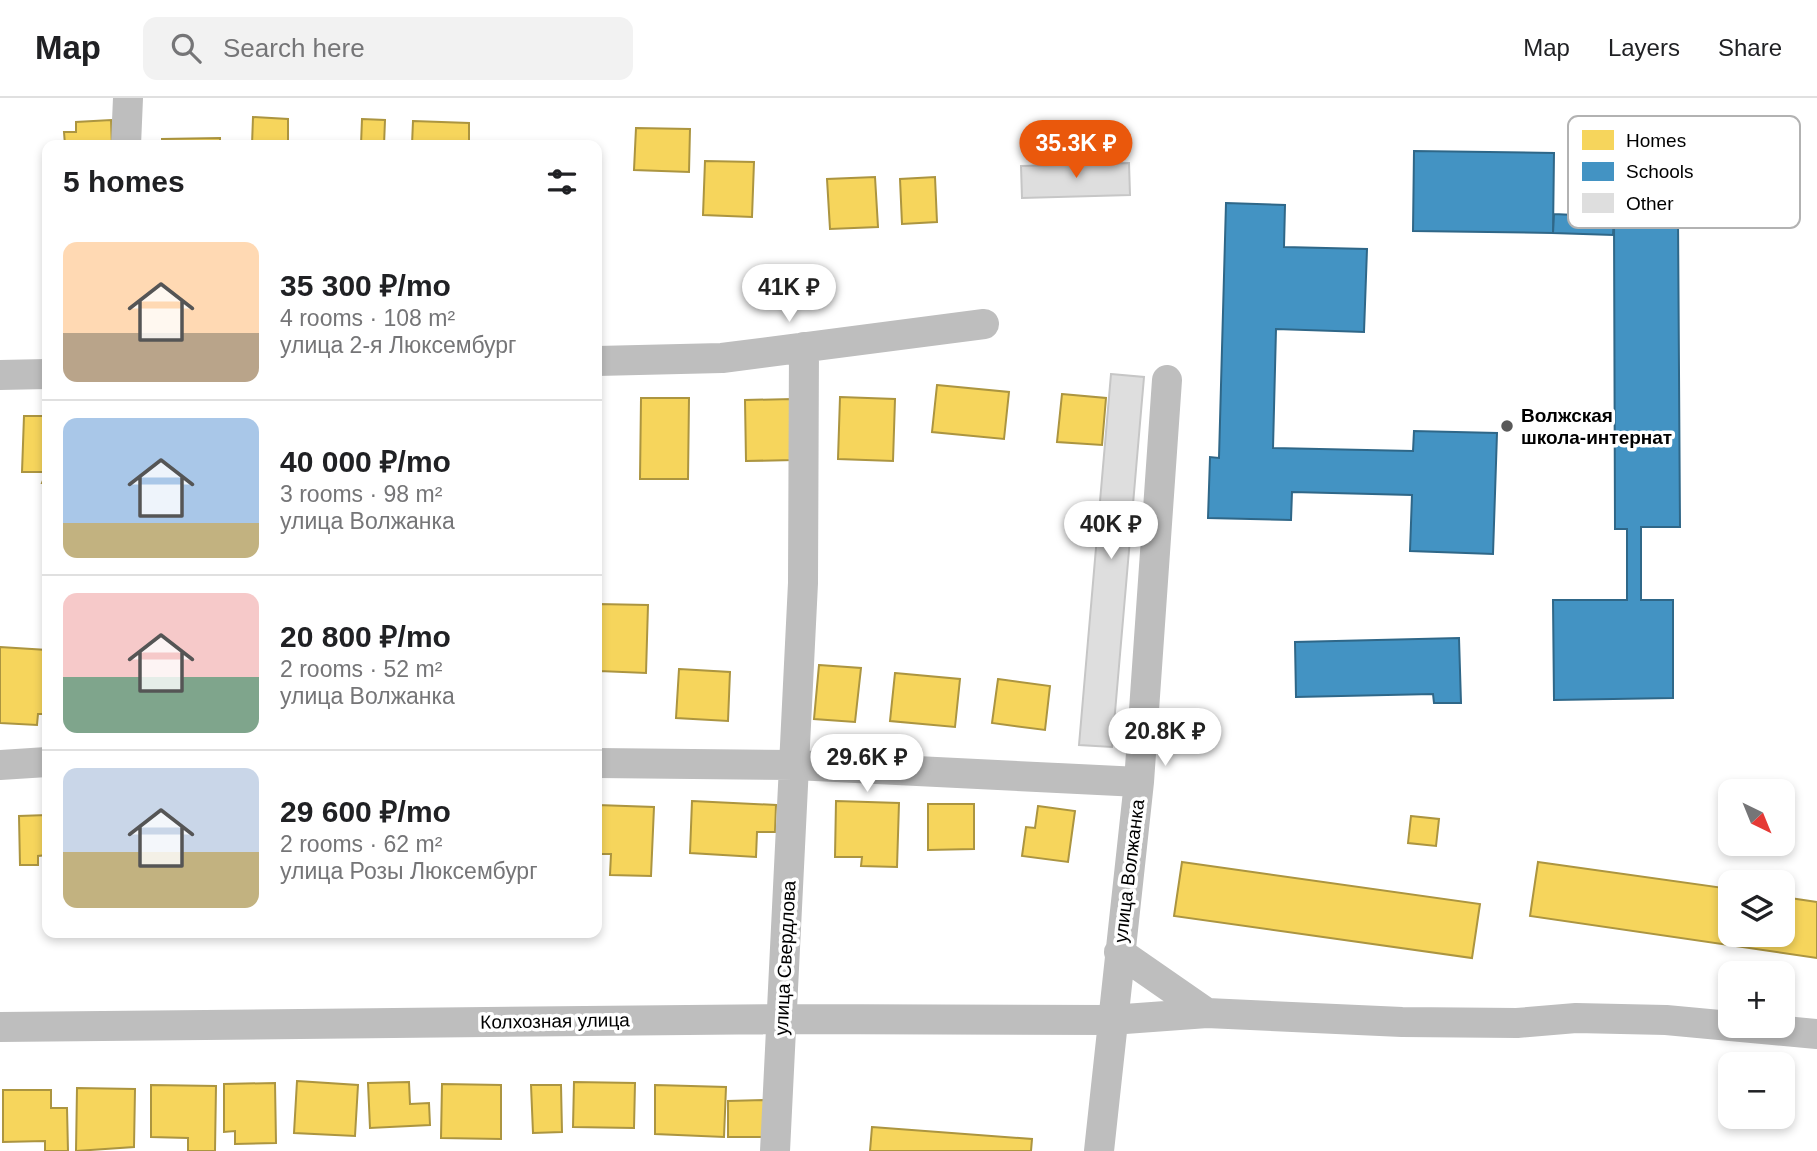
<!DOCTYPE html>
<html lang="en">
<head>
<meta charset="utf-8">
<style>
	body { margin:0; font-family:Helvetica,sans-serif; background:#f2f2f2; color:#202124; height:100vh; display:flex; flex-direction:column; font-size:26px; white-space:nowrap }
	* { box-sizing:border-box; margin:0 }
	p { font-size:23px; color:#757577 }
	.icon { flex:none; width:38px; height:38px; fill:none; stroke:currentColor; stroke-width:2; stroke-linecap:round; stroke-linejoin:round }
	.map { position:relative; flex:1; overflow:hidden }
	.panel { position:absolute; left:42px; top:42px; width:560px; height:798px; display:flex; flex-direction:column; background:#fff; border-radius:14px; box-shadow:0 4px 10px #0003 }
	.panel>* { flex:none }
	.needle { width:46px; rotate:137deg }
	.controls { position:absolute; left:1718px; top:681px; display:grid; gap:14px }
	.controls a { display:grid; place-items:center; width:77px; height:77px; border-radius:14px; background:#fff; box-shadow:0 4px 10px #0003; font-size:35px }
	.price { position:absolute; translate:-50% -60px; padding:0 16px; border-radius:24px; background:#fff; color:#222; font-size:23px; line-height:46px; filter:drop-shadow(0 2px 4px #0008) }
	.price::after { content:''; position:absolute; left:50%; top:42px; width:21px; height:16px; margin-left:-10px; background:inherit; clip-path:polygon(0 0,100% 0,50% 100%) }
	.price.current { background:#ea580c; color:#fff }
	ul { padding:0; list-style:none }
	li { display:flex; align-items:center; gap:21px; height:175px; padding:0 21px }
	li+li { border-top:2px solid #e0e0e0 }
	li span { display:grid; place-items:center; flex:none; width:196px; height:140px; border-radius:14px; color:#555 }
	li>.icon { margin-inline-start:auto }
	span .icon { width:84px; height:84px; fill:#fffc; stroke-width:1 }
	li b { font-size:30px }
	h2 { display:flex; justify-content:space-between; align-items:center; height:84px; padding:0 21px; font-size:30px }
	header { display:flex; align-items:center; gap:42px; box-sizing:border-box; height:98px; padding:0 35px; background:#fff; border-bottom:2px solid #e0e0e0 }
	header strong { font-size:33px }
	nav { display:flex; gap:38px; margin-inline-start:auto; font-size:24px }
	.search { width:490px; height:63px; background:#f2f2f2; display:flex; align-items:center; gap:18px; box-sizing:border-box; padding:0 24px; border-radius:14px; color:#757577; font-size:26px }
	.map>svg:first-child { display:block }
</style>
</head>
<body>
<header>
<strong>Map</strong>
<div class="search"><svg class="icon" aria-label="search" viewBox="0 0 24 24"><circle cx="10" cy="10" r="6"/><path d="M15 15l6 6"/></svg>Search here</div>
<nav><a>Map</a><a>Layers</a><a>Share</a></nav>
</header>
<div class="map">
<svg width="1817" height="1053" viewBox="0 0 1817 1053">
	<rect width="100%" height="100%" fill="#fff"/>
	<path fill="#f6d55c" stroke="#ac9540" stroke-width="2" d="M253,19L288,21V47H252Z
		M362,21L385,22L384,47H361Z
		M111,22L112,47H65L64,34H76V24Z
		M413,23L469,25V47H412Z
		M636,30L690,31L689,74L634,72Z
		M220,40V47H162V41Z
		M705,63L754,64L752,119L703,117Z
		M875,79L878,129L830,131L827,81Z
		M935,79L937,124L902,126L900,81Z
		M937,287L1009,294L1004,341L932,334Z
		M1062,296L1106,300L1102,347L1057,344Z
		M840,299L895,301L893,363L838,361Z
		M641,300H689L688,381H640Z
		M793,301L794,362L746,363L745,302Z
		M24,318H47V385H42L46,374H22Z
		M597,506L648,507L646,575L599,573L597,581Z
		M0,549L47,552V616H38L37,627L0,625Z
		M819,567L861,570L855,624L814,621Z
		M679,571L730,574L728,623L676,620Z
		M895,575L960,581L955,629L890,623Z
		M998,581L1050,588L1045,632L992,625Z
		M692,703L776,707L775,734H757L756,759L690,755Z
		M836,703L899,705L897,769L861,768L862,759H835Z
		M928,706H974V751L928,752Z
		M597,707L654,709L651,778L610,777L611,756H597Z
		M1038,708L1075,713L1068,764L1022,758L1026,729L1035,730Z
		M47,717V757L38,758V767H20L19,718Z
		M1411,718L1439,721L1436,748L1408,745Z
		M1182,764L1480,806L1472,860L1174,818Z
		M1538,764L1731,791V836H1783V799L1817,804V860L1530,818Z
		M297,983L358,987L355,1038L294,1035Z
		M409,984L410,1006L429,1005L430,1027L370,1030L368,985Z
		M574,984L635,985L634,1030L573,1029Z
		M275,985L276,1045L235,1046V1033L224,1034V986Z
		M442,986L501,987V1041L441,1040Z
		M151,987L216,988L215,1053H188V1040L151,1039Z
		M531,987H561L562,1034L533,1035Z
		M655,987L726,989L724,1039L655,1036Z
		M77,990L135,991L134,1049L76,1053Z
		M3,992H51V1010H67L68,1053H45V1043L3,1044Z
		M765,1002L764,1039H728V1003Z
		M872,1029L1032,1041L1031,1053H870Z"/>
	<path fill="#4393c3" stroke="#2f6788" stroke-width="2" d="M1414,53L1554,55L1553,135L1413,133Z
		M1226,105L1285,107L1284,149L1367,151L1364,234L1276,231L1273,350L1413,353L1414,333L1497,335L1493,456L1410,453L1412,397L1292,394L1291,422L1208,420L1210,359L1219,360Z
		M1554,116L1614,119L1613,137L1553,135Z
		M1614,119H1678L1680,429H1641V502H1673V600L1554,602L1553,502H1627V431H1615Z
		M1459,540L1461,605H1434L1433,596L1296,599L1295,544Z"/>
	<path fill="#dedede" stroke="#c6c6c6" stroke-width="2" d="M1129,65L1130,97L1022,100L1021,68Z
		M1111,276L1144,279L1112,649L1079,647Z"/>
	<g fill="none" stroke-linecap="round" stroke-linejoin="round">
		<path stroke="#bebebe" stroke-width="30" d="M126,47L128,0
			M597,263L722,260L984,226
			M0,277L47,276
			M597,665L795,667L1139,684
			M0,667L47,664
			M1119,854L1207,915L1402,924L1517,925L1576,920L1666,922L1817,936
			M0,929L782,921L1111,922L1207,915
			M775,1053L803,485L804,249
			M1099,1053L1139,684L1167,282"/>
	</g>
	<circle fill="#595959" stroke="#fff" stroke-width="2.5" cx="1507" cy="328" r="7"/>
	<g text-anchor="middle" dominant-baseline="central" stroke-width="7" stroke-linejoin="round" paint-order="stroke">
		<g font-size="19" font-weight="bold" fill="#000" stroke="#fff" text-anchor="start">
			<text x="1521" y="317">Волжская<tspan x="1521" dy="22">школа-интернат</tspan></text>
		</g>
		<g font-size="19" fill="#000" stroke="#fff">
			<text transform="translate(1129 773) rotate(-83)">улица Волжанка</text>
			<text transform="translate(785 860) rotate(-87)">улица Свердлова</text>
			<text transform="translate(555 923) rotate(-1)">Колхозная улица</text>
		</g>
	</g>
	<rect x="1568" y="18" width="232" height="112" rx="10" fill="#fff" stroke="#b2b2b2" stroke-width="2"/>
	<rect x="1582" y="32" width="32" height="20" fill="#f6d55c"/>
	<rect x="1582" y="64" width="32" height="19" fill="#4393c3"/>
	<rect x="1582" y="95" width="32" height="20" fill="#dedede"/>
	<g font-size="19" fill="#000">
		<text x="1626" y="49">Homes</text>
		<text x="1626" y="80">Schools</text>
		<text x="1626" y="112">Other</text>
	</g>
</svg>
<div class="controls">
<a><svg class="needle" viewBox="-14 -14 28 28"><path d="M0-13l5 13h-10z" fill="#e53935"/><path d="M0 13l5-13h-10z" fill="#757577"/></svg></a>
<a><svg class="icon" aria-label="layers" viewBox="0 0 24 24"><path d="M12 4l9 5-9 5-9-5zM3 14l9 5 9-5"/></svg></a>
<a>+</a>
<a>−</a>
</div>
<b class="price current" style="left:1076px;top:82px">35.3K ₽</b>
<b class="price" style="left:789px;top:226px">41K ₽</b>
<b class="price" style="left:1111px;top:463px">40K ₽</b>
<b class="price" style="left:1165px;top:670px">20.8K ₽</b>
<b class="price" style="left:867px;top:696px">29.6K ₽</b>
<section class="panel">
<h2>5 homes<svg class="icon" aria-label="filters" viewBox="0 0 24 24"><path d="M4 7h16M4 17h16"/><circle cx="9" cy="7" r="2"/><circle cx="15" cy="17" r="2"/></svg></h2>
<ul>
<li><span style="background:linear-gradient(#ffd9b3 65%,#b9a48a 0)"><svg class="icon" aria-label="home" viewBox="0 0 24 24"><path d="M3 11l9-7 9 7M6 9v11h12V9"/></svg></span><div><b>35 300 ₽/mo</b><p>4 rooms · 108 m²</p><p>улица 2-я Люксембург</p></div></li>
<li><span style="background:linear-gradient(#a9c7e8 75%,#c2b280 0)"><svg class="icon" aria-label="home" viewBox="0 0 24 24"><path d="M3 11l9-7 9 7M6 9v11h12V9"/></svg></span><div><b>40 000 ₽/mo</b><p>3 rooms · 98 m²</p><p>улица Волжанка</p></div></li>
<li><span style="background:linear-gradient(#f6c9c9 60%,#7fa58c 0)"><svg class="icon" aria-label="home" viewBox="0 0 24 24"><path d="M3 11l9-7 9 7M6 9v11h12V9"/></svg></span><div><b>20 800 ₽/mo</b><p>2 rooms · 52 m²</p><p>улица Волжанка</p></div></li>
<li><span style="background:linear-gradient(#c9d6e8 60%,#c2b280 0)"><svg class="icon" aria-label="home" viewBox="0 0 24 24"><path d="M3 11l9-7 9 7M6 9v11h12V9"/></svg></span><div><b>29 600 ₽/mo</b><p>2 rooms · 62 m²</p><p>улица Розы Люксембург</p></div></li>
</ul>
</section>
</div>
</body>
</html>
